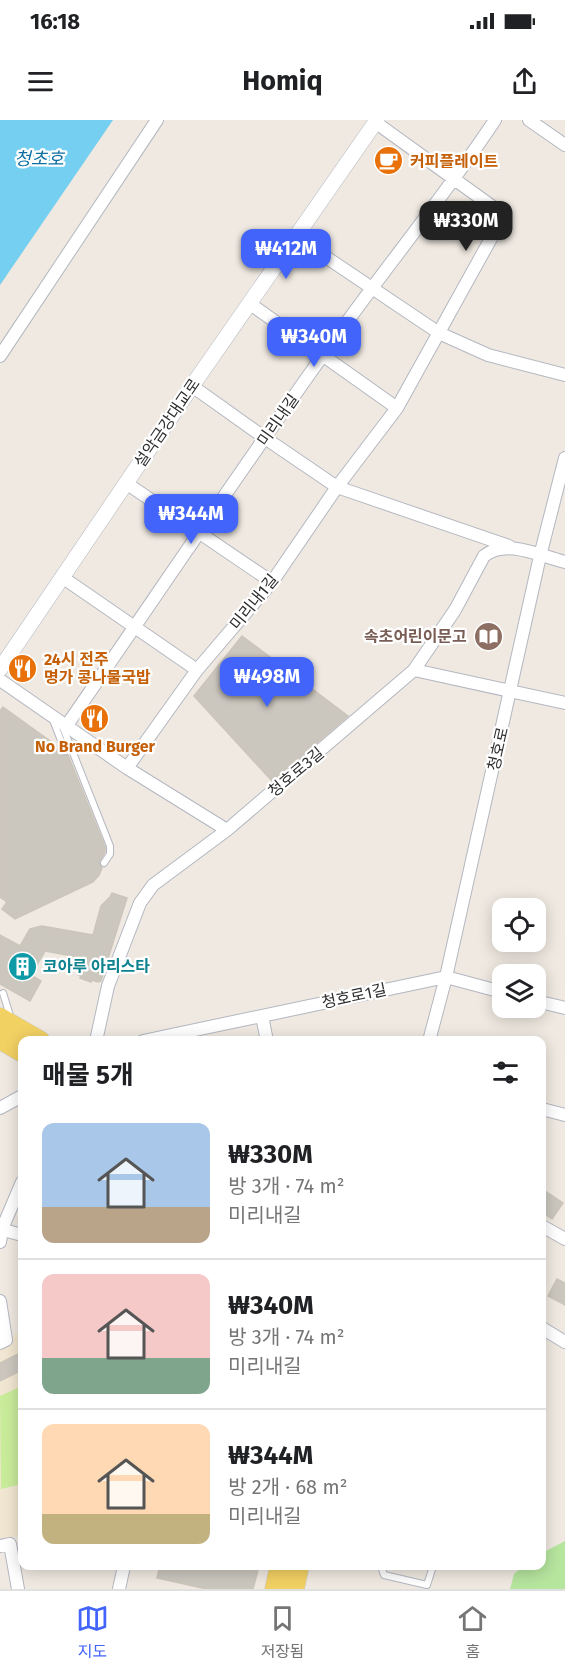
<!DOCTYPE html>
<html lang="ko">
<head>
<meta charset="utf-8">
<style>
	body { margin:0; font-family:"Fira Sans","Noto Sans KR",sans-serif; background:#f2f2f2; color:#202124; height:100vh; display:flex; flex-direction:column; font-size:22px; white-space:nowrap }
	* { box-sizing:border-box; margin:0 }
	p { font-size:20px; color:#757577 }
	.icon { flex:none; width:33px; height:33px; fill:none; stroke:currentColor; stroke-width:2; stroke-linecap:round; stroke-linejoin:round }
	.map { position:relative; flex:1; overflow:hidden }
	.panel { position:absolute; left:18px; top:916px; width:528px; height:534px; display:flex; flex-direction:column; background:#fff; border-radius:12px; box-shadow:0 3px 15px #0003 }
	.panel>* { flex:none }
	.tools { position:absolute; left:492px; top:778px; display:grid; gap:12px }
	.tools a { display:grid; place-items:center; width:54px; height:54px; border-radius:12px; background:#fff; box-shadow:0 3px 15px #0003; font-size:30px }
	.price { position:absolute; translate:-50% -51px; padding:0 14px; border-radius:12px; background:#4264fb; color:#fff; font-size:20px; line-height:39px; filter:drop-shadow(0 2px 3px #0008) }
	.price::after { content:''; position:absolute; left:50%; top:36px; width:18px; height:14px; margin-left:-9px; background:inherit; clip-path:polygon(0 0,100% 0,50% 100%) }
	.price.active { background:#222; color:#fff }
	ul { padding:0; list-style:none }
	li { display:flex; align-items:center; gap:18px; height:150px; padding:0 24px }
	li+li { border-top:2px solid #e0e0e0 }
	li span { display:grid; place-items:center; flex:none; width:168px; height:120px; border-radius:12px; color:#555 }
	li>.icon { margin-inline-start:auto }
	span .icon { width:72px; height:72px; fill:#fffc; stroke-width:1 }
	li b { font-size:26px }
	h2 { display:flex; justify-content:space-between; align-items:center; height:72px; padding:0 24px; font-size:26px }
	.status { display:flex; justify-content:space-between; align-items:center; height:42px; padding:0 30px; background:#fff; direction:ltr }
	.status svg { height:16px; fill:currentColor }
	header { display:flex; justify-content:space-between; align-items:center; height:78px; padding:0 24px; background:#fff; font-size:27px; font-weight:700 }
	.dock { display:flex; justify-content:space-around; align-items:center; height:84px; border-top:2px solid #e0e0e0; background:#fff; font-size:16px; color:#757577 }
	.dock a { display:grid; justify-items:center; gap:3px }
	.dock .active { color:#4264fb }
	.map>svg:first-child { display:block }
</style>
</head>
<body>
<div class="status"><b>16:18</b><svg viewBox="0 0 49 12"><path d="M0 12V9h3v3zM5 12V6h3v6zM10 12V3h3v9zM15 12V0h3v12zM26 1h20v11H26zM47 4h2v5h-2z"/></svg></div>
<header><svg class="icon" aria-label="menu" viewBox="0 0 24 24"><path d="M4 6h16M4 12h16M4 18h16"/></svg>Homiq<svg class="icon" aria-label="share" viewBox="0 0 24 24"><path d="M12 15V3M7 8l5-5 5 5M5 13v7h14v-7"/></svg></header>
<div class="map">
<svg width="565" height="1469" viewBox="0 0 565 1469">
	<rect width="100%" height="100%" fill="#efe9e1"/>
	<path fill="#f0e6d1" d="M22,1211V1416L0,1418V1230L10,1225L8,1222L9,1217Z"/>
	<path fill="#b6e59e" d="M565,1421V1469H510L514,1454L523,1446H542V1433Z"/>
	<path fill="#c9ec9a" d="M22,1266V1364L1,1369L0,1276Z"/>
	<path fill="#75cff0" d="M0,0H113L0,165Z"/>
	<path fill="#cbc7bf" stroke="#cbc5ba" stroke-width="1.5" d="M242,516L348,596L272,661L194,576Z
		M3,587L57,626L62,635H68L105,727V732L99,742L102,748L99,755L93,762L15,799L2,789L7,782L0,777V591Z
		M112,773L127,778L101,861L98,862L92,860L91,862L80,858L81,856L78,855L83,838L45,831L31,855L41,861L30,881L0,864V815L20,826L30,809L42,806L93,815L101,786L110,777Z
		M542,1069L563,1083L552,1099L542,1092Z
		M557,1159L565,1163V1185L548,1176Z
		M22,1232V1250L0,1261V1243Z
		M160,1446H259L253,1469H207L157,1458Z"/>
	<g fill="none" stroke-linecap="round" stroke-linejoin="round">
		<defs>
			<path id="service" d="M53,600L65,631
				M62,605L110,726V734L104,743
				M3,873L11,899
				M381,1446L384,1455L427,1465L433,1446"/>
			<path id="minor" d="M529,0L565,25
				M296,117L439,213L488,235L565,255
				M249,183L397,288
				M0,236L157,0
				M192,266L265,318L337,367L509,426
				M126,363L272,462
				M62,457L197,550
				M414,550L565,583
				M0,560L127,648L227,710
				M67,605C155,478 241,349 331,224C385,148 444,77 495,0
				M127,648L197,550L272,462L337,367L397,288L504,95L375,2
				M536,881L565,888
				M262,896L267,921
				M96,921L108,866L140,783L153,765L227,710L414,550L455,490L484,436C506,418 540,436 565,442
				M143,921L446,857L502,872
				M429,921L446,857L540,436L565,338
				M0,988L22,976
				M542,989L565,995
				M542,1106L565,1119
				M0,1109L22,1115
				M0,1122L2,1109L22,1062
				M0,1181L6,1220L0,1223
				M542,1208L565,1222
				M0,1426L10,1424L18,1469
				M119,1469L124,1446"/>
			<path id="tertiary" d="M0,549L192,266L377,0"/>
			<path id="primary" d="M0,898L40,921
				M0,919L22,932
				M275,1469L280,1446
				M294,1469L299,1446"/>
		</defs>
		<use href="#service" stroke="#b4b7c1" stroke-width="8"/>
		<use href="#minor" stroke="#b4b7c1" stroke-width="14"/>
		<use href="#tertiary" stroke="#b4b7c1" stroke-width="16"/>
		<use href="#primary" stroke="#c9c9c9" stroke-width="21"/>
		<use href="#service" stroke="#fff" stroke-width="6"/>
		<use href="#minor" stroke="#fff" stroke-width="12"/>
		<use href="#tertiary" stroke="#fff" stroke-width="15"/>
		<use href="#primary" stroke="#f2d163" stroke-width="20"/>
	</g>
	<defs>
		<symbol id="cafe-disc" viewBox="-11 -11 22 22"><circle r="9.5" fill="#e8710a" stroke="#fff"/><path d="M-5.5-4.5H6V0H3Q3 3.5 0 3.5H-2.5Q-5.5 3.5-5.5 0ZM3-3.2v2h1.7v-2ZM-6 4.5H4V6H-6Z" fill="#fff"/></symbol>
		<symbol id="library-disc" viewBox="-11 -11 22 22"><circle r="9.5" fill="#8d6e63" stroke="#fff"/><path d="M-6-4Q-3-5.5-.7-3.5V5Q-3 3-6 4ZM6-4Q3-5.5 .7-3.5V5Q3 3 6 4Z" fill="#fff"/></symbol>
		<symbol id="restaurant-disc" viewBox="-11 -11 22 22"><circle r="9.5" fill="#e8710a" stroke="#fff"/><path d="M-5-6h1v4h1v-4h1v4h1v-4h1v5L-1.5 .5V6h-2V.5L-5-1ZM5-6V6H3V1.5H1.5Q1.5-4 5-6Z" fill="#fff"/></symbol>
		<symbol id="building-disc" viewBox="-11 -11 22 22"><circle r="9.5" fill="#0f9aa8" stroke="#fff"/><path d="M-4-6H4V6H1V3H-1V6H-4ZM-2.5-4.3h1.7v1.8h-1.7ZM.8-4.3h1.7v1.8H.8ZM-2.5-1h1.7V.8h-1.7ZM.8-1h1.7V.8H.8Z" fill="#fff"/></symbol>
	</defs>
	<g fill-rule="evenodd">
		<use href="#cafe-disc" x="372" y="24" width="33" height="33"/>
		<use href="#library-disc" x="472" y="500" width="33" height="33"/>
		<use href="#restaurant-disc" x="6" y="532" width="33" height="33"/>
		<use href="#restaurant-disc" x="78" y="582" width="33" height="33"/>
		<use href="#building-disc" x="6" y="830" width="33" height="33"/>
	</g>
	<g text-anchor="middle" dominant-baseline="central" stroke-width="4.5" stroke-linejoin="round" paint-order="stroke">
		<g font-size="16" font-weight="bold" fill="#c56008" stroke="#fff" text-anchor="start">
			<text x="410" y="41">커피플레이트</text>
			<text x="44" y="539">24시 전주<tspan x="44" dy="18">명가 콩나물국밥</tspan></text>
			<text x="95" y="626" text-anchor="middle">No Brand Burger</text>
		</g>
		<g font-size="16" fill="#2e2e2e" stroke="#fff">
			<text transform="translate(278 300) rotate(-55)">미리내길</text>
			<text transform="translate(167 303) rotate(-56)">설악금강대교로</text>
			<text transform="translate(254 482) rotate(-51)">미리내1길</text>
			<text transform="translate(498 629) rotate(-77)">청호로</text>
			<text transform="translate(296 652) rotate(-40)">청호로3길</text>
			<text transform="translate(354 876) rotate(-12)">청호로1길</text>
		</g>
		<g font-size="16" font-weight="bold" fill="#785e54" stroke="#fff" text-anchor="end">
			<text x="467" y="516">속초어린이문고</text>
		</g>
		<g font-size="16" font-weight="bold" fill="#0d838f" stroke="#fff" text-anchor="start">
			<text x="43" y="846">코아루 아리스타</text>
		</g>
		<g font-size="18" font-style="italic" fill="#0d6fa3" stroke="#fff">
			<text x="39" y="39">청초호</text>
		</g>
	</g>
</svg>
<div class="tools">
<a><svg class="icon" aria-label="locate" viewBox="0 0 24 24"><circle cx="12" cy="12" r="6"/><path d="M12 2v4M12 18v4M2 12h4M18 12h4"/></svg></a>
<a><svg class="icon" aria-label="layers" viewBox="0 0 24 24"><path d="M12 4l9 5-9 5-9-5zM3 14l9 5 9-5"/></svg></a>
</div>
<b class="price active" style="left:466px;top:132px">₩330M</b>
<b class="price" style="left:286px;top:160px">₩412M</b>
<b class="price" style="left:314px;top:248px">₩340M</b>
<b class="price" style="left:191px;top:425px">₩344M</b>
<b class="price" style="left:267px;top:588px">₩498M</b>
<section class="panel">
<h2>매물 5개<svg class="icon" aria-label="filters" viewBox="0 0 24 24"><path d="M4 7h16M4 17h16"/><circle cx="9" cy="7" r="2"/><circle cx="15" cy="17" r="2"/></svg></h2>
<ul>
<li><span style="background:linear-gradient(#a9c7e8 70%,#b9a48a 0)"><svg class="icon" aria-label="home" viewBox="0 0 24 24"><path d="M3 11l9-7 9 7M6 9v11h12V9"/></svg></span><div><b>₩330M</b><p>방 3개 · 74 m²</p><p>미리내길</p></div></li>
<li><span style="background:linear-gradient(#f6c9c9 70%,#7fa58c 0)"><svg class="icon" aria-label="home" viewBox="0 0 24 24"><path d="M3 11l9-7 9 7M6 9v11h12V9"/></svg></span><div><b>₩340M</b><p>방 3개 · 74 m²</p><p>미리내길</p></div></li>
<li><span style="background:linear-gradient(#ffd9b3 75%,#c2b280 0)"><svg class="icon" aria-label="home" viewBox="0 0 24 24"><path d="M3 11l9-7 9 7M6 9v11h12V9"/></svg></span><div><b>₩344M</b><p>방 2개 · 68 m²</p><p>미리내길</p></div></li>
</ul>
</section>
</div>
<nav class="dock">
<a class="active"><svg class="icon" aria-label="map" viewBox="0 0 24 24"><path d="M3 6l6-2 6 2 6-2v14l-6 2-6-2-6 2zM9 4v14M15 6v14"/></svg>지도</a>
<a><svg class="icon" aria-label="saved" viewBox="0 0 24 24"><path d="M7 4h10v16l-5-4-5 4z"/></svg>저장됨</a>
<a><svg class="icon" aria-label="home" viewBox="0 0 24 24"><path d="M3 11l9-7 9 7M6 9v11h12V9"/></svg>홈</a>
</nav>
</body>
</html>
